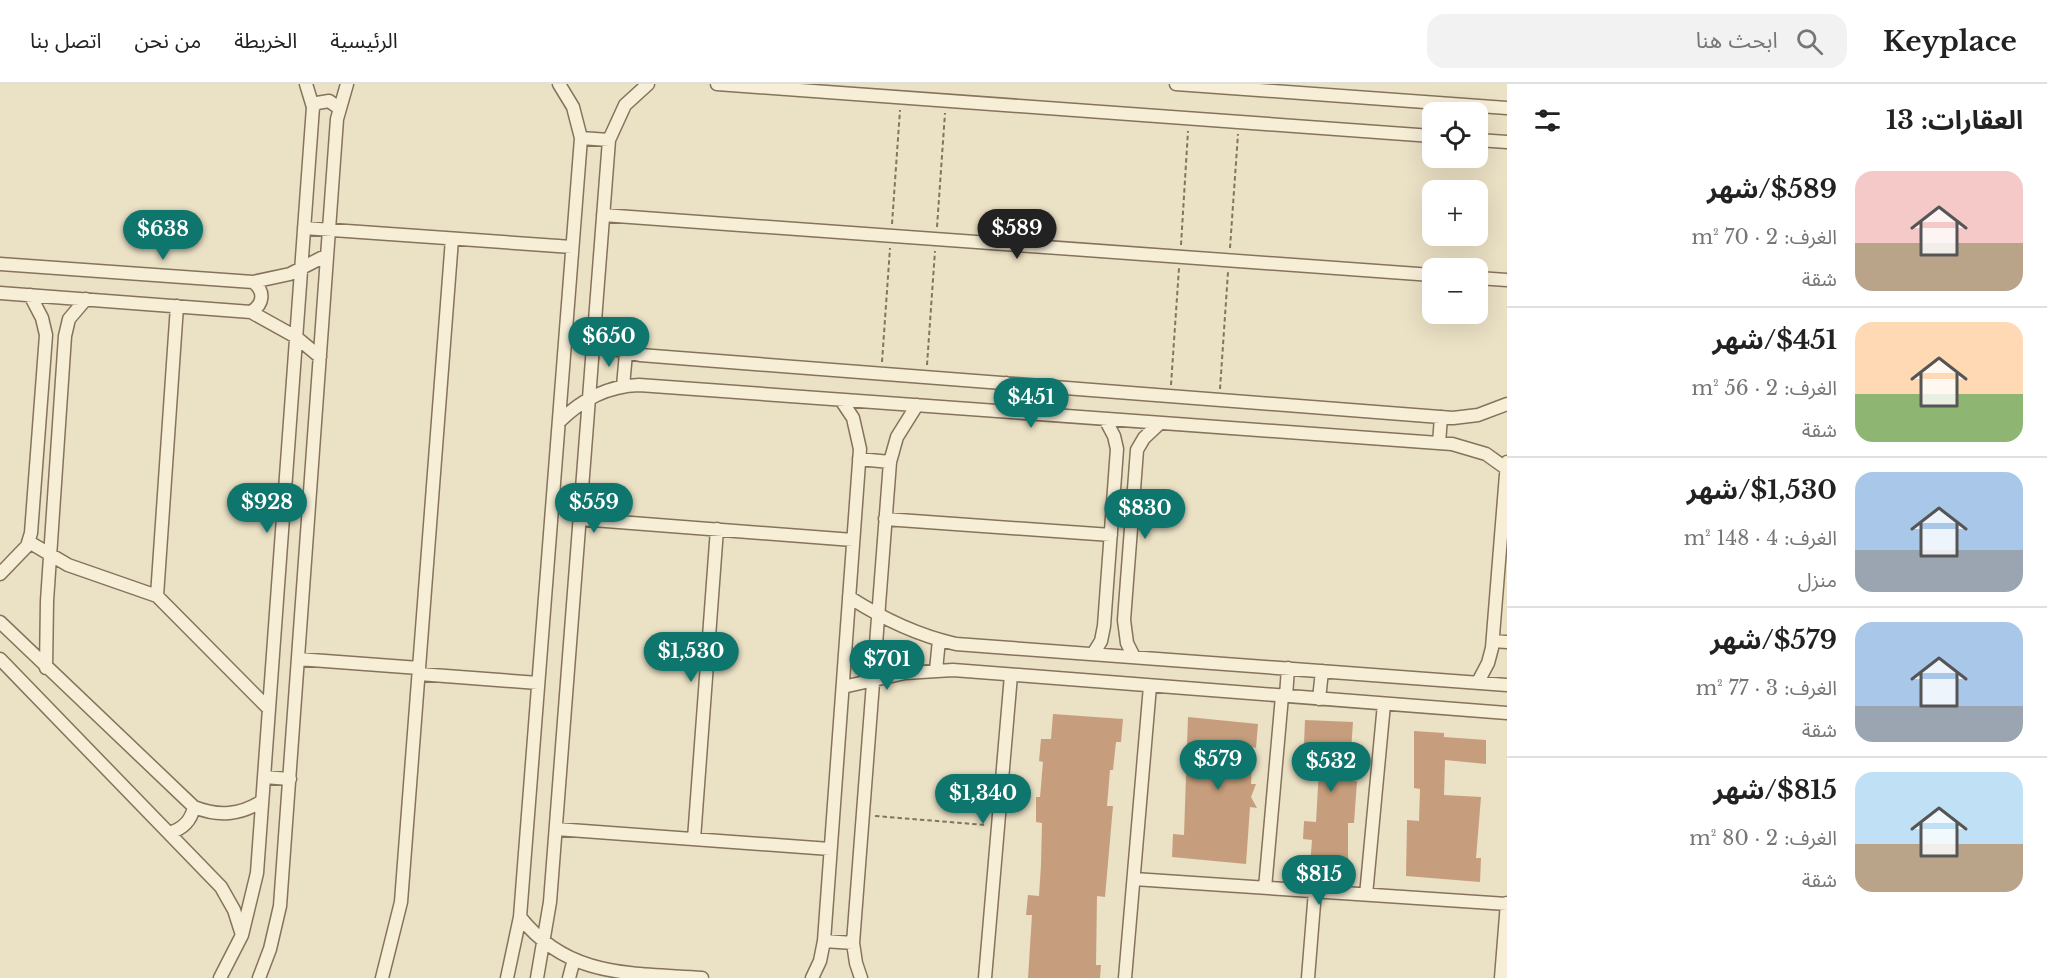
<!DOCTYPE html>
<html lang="ar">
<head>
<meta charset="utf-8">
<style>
	body { margin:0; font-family:"Libre Baskerville","Noto Sans Arabic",serif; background:#f2f2f2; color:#222; direction:rtl; height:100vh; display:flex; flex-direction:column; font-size:22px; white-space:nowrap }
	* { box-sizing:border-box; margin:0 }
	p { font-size:20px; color:#767676 }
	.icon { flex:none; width:33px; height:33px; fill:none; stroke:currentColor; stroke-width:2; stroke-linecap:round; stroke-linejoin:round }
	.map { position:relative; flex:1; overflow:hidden; direction:ltr }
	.drawer { display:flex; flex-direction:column; background:#fff; width:540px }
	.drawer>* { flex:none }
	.controls { position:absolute; left:1422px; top:18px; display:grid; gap:12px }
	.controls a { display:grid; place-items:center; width:66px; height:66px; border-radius:12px; background:#fff; box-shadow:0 6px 24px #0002; font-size:30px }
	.price { position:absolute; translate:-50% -51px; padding:0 14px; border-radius:21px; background:#0f766e; color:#fff; font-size:20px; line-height:39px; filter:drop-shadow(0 2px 3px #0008) }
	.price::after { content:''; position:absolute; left:50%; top:36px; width:18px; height:14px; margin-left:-9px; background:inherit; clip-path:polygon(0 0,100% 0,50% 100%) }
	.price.on { background:#222; color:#fff }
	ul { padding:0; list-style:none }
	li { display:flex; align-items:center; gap:18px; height:150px; padding:0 24px }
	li+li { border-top:2px solid #e0e0e0 }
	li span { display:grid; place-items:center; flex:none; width:168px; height:120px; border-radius:18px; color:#555 }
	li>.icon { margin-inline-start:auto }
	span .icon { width:72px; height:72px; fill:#fffc; stroke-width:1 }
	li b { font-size:26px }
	h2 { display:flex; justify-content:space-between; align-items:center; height:72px; padding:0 24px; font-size:26px }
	header { display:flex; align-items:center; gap:36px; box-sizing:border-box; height:84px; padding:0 30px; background:#fff; border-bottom:2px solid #e0e0e0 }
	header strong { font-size:28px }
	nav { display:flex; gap:33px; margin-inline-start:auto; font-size:21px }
	.search { width:420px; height:54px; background:#f2f2f2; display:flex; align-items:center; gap:15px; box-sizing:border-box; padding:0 21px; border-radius:18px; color:#767676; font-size:22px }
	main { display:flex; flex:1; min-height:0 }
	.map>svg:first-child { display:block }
</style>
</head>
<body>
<header>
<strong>Keyplace</strong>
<div class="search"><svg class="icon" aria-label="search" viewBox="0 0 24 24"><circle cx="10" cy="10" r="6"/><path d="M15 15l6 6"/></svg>ابحث هنا</div>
<nav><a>الرئيسية</a><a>الخريطة</a><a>من نحن</a><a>اتصل بنا</a></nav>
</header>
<main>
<section class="drawer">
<h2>العقارات: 13<svg class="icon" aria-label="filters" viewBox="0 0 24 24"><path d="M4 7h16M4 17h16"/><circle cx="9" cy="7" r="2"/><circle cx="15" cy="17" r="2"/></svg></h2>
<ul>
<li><span style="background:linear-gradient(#f6c9c9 60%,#b9a48a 0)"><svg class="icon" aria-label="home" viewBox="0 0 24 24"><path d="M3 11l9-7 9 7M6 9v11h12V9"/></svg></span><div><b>$589/شهر</b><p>الغرف: 2 · 70 m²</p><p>شقة</p></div></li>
<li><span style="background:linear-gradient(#ffd9b3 60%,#8fb573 0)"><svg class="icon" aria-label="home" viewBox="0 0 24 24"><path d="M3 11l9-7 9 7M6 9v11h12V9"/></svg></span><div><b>$451/شهر</b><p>الغرف: 2 · 56 m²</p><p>شقة</p></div></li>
<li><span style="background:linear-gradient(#a9c7e8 65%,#9aa5b1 0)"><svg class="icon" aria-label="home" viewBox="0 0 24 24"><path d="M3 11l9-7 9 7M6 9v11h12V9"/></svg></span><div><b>$1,530/شهر</b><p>الغرف: 4 · 148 m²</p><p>منزل</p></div></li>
<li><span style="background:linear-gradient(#a9c7e8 70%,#9aa5b1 0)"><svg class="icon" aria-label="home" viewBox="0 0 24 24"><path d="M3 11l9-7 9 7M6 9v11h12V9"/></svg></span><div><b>$579/شهر</b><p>الغرف: 3 · 77 m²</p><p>شقة</p></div></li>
<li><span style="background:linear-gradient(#bfe0f5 60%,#b9a48a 0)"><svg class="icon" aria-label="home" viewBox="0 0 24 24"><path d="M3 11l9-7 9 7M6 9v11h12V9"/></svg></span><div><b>$815/شهر</b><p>الغرف: 2 · 80 m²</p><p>شقة</p></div></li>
</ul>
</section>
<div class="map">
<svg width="1507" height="894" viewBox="0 0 1507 894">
	<rect width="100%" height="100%" fill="#ebe1c5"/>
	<path fill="#c79e7d" d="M1053,630L1123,635L1121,658H1116L1113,686H1110L1107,722H1113L1105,813L1097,812L1096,881H1101L1100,894H1028L1032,831H1026L1028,811L1039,812L1041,781L1042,739L1036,738V713H1040L1043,678L1039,677L1041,655H1051Z
		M1188,633L1258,640L1256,664L1253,663L1251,700H1256L1251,713L1257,724L1250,723L1246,780L1172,773L1173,750L1184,751Z
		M1305,636L1353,638L1349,697H1357L1354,739H1348V786L1310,783L1312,756L1303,755L1304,737L1316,738L1319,685L1311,684L1312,661L1304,660Z
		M1414,647L1444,649V653L1486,656V680L1445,676L1444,711L1481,713L1476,774H1481L1480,798L1406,792L1407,736L1419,737L1420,705L1414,704Z"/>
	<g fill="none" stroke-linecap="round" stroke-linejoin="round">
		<defs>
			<path id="minor" d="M717,0L1432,52
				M1176,0L1507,24
				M313,23L317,19L329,17L339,24
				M581,54L609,56
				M1478,56L1507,58
				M603,131L1432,191
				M304,144L572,163
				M0,180L253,198L290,190L327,171
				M1478,194L1507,196
				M0,209L251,228L296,253L320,273
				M251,228C264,220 265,207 253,198
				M566,247L604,263L640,271L1453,334L1478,331L1507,320
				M623,302L626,269
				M1004,327L1006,299
				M559,338C581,316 607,302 639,301L1452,360L1486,370L1507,385
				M1439,359L1441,333
				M859,375L890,378
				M580,435L853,456
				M885,435L1111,451
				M29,458L68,481L157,512L269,625
				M0,490L27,462L31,449L46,251L42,234L30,211
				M157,512L177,222
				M849,513C883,535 916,551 956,560L1507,601
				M0,538L194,723C219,733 240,731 262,717
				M1493,557L1507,558
				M1093,570L1101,557L1104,542L1117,365L1114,352L1105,335
				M1134,573L1127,559L1124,536L1137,366L1144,354L1160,339
				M0,575L221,803L234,826L242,851
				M298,575L419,584
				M46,584L47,517L65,252L69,235L86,215
				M936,586L939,556
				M419,590L538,599
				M1478,598L1488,579L1492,564L1507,378
				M843,603L905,589L953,586L1507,629
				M1286,612L1288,584
				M1319,615L1322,587
				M264,693L290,695
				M556,745L830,765
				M169,749C183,745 191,737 194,723
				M694,755L717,445
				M1134,795L1507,820
				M1265,804L1282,612
				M1366,811L1384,620
				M520,833C568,894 630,889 702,894
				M824,857L853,859
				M220,894L242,851L257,789L313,23L306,0
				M259,894L270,865L280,822L337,35L347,0
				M382,894L401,818L452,155
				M507,894L520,833L581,54L573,23L559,0
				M537,894L550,818L609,56L625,21L648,0
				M569,894L573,879
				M812,894L820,877L824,857L860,365L853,334L841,316
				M861,894L856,879L853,859L890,378L897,353L917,321
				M985,894L1011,591
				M1125,894L1150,602
				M1308,894L1315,807
				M1501,894L1507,819"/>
		</defs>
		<use href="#minor" stroke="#85735c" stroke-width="15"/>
		<path stroke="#85735c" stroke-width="2" stroke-dasharray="4.5 3" stroke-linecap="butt" d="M892,140L900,26
			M937,143L945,29
			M1181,161L1188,47
			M1230,164L1238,50
			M882,278L890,164
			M927,281L935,167
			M1171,301L1179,184
			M1220,305L1228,188
			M875,732L986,741"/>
		<use href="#minor" stroke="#f6eed7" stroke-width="12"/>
	</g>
</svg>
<div class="controls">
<a><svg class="icon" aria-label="locate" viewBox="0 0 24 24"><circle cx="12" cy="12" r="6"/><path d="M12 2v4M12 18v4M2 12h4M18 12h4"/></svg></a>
<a>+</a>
<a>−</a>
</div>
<b class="price on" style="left:1017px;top:176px">$589</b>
<b class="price" style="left:163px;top:177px">$638</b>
<b class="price" style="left:609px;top:284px">$650</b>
<b class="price" style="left:1031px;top:345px">$451</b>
<b class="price" style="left:267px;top:450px">$928</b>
<b class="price" style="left:594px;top:450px">$559</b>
<b class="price" style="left:1145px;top:456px">$830</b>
<b class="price" style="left:691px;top:599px">$1,530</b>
<b class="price" style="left:887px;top:607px">$701</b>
<b class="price" style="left:1218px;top:707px">$579</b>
<b class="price" style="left:1331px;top:709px">$532</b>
<b class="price" style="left:983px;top:741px">$1,340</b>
<b class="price" style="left:1319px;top:822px">$815</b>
</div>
</main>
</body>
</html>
